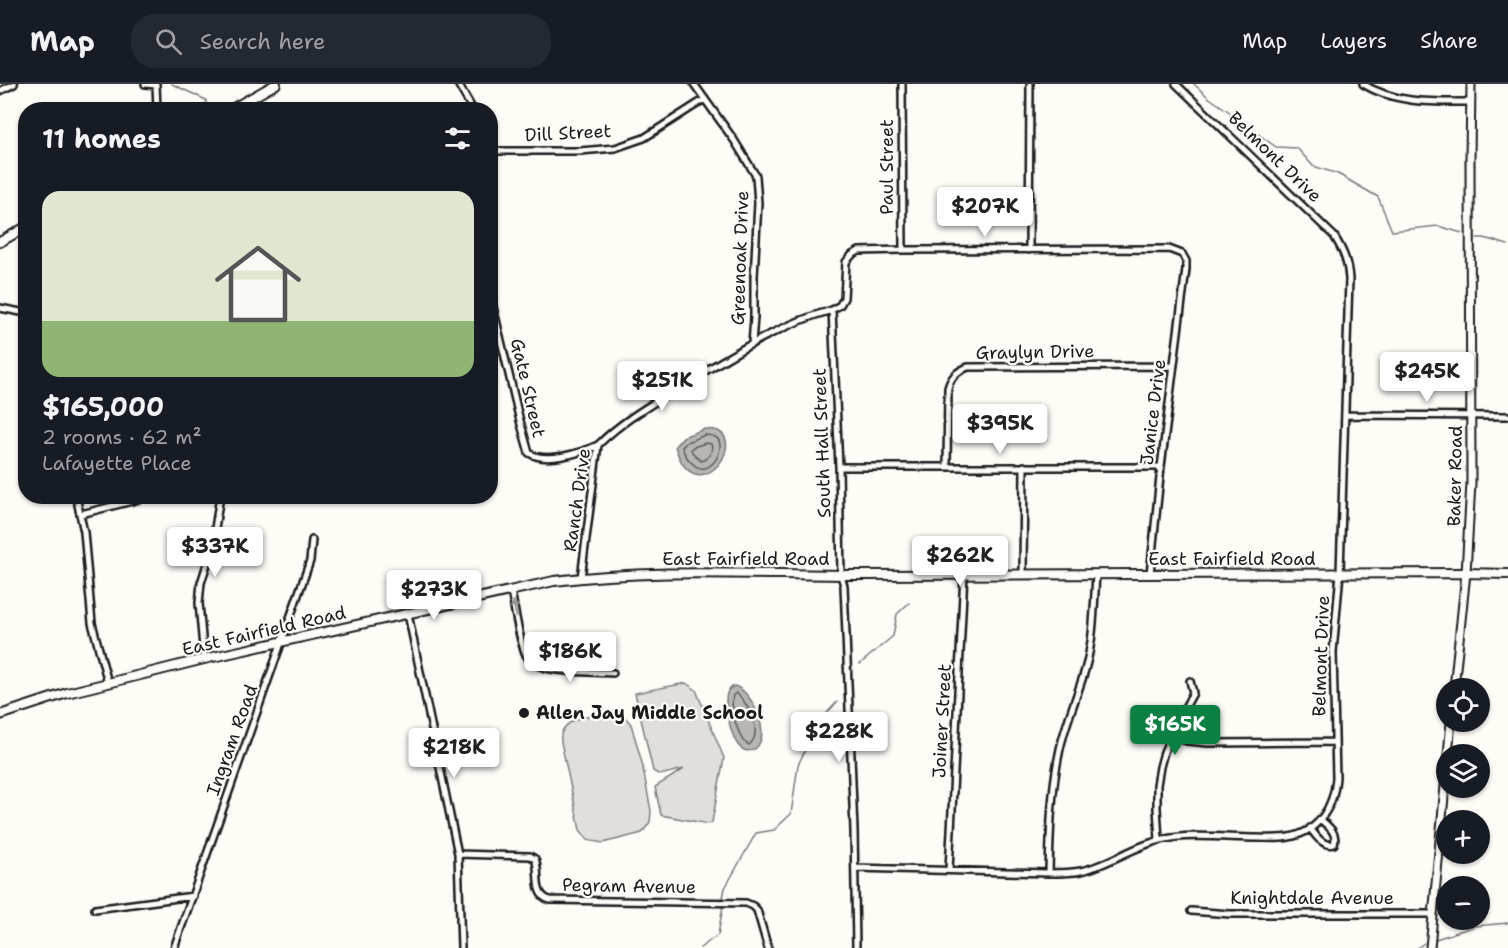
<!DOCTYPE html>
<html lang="en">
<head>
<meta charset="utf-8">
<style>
	body { margin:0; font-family:"Shantell Sans",sans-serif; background:#242831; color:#f1f3f6; height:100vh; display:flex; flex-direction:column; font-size:22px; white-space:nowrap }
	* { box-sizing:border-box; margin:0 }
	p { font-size:20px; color:#9ea1a6 }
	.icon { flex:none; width:33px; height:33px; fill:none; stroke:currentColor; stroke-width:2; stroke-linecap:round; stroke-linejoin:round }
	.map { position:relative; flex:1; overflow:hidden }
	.panel { position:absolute; left:18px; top:18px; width:480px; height:402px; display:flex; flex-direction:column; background:#171b24; border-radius:24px; box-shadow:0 2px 4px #0004 }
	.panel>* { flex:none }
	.buttons { position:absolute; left:1436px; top:594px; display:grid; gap:12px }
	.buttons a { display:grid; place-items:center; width:54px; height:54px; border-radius:50%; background:#171b24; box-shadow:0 2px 4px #0004; font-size:30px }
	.price { position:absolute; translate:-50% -51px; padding:0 14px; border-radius:6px; background:#fff; color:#222; font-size:20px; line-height:39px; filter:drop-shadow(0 2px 3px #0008) }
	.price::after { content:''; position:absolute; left:50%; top:36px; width:18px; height:14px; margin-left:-9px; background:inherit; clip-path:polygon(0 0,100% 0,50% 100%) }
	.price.active { background:#0b8043; color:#fff }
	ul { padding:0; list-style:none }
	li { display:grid; align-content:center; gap:12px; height:318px; padding:0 24px }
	li span { display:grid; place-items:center; height:186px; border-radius:18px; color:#555 }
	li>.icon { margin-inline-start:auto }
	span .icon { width:108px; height:108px; fill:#fffc; stroke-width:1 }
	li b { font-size:26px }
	h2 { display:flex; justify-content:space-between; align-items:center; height:72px; padding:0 24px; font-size:26px }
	header { display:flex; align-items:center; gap:36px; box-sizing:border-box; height:84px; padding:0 30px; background:#171b24; border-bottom:2px solid #363941 }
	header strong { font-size:28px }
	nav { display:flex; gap:33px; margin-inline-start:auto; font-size:21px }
	.search { width:420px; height:54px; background:#242831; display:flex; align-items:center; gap:15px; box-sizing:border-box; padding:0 21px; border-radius:24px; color:#9ea1a6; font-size:22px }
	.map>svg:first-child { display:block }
</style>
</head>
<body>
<header>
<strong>Map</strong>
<div class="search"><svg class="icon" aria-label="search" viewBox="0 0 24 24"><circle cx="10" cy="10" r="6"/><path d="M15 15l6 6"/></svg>Search here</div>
<nav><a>Map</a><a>Layers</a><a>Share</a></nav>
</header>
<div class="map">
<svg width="1508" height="864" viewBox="0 0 1508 864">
	<rect width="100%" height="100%" fill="#fdfcf7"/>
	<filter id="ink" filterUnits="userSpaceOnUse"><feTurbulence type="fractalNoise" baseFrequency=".0167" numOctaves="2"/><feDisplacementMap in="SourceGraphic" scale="12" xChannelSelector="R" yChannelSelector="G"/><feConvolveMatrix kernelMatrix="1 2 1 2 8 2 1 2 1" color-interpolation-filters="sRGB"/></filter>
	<g filter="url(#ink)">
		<path fill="#e0dfdb" stroke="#7e7e7c" stroke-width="1.5" d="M686,599L696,606L724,674L712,738L709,740L661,731L655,703L684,685L660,691L653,687L635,609Z
			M611,627L624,632L631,640L642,679L651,727L650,738L642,749L603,759L588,756L580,746L561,658C561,654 560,651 562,648C567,633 597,630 611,627Z"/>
		<path fill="#b7b6b2" stroke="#797876" stroke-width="1.5" d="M704,345C708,346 714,345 718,347C747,361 694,428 675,362L683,353Z
			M735,602C751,608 767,642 760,658C756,668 745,670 738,661C731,651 722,618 728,607C730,603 731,604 735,602Z"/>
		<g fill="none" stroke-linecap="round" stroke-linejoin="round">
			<path stroke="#5a5a58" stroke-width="1.5" d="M705,351C706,351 714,352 715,353C729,359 711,398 692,379C686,374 684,370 682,363L687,358Z
				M706,359L711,360C714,367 708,375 701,377L692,368L691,365L693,363Z
				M736,609C748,618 764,649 749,661L743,657C736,643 730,626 733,611Z"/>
			<path stroke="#797876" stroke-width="1.5" d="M172,0L206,16L207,26
				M1194,0L1208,13L1231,29
				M1235,33L1276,63L1297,64L1313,82L1338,90L1378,113L1392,147L1438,142L1462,149
				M1477,154H1484L1508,161
				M860,580L893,552L897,530L909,519
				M723,814L725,804L756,749L774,746L791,730L798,681L818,639L837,618
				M1436,855L1475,842L1508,839
				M700,864L718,851L723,822
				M1417,864L1424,859"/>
			<defs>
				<path id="minor" d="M145,0L156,1
					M156,0L157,26
					M458,0L473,26
					M694,0L734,56L756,92L758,119L754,193V233L752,260
					M902,0L903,166
					M1363,0C1395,20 1435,18 1471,18
					M0,7L14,0
					M490,63V78
					M492,67H580L615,64L644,54L705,15
					M1029,166L1030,0
					M490,210L519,333L529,369C545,380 581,369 598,361
					M0,224L26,229
					M832,226L839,383L841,491L844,502L854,746L856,864
					M1346,331L1508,332
					M947,382L948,304C951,292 958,287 968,283L1174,282
					M839,383H1161
					M76,412L84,448L92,539L108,599
					M81,430L140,415
					M1023,490L1024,382
					M581,494L598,361C623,336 654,319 684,300C732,271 777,241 832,226L840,221L844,214L846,178L852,171L859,167L903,166L1169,165L1182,170L1186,177V185L1161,383L1150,490
					M511,507C514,521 520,564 528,574C540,591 593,587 613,589
					M408,530L458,770L461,864
					M204,575L199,519L201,499L212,464L220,412
					M1171,651L1187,657L1208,659L1334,658
					M1310,744C1316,752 1323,763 1334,760C1338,749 1328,742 1320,735
					M1159,756L1157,724V701L1160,683L1164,668L1178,636L1193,609L1190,597
					M458,770L530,772L535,775C541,788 532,811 550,816L746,819L753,822L757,826L768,864
					M855,784L1049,789C1059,789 1071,789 1081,787C1109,781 1133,762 1161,756C1190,749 1228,754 1257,754C1268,754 1279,755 1289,753C1319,748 1334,722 1336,694L1333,568L1340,489L1349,195C1348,178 1343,166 1334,152L1176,0
					M949,786L964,490
					M1049,789C1050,747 1051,706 1060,665C1066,638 1077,613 1085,586C1094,555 1094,522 1096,490
					M95,825L193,812
					M1191,827L1230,830H1432
					M174,864L310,477L312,456"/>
				<path id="tertiary" d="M1454,604L1466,489L1471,399L1470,76L1471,0
					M1448,670L1451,638
					M1430,864L1446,691"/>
				<path id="secondary" d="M230,26L276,0
					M0,158L26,143
					M0,631L67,609L108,599L204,575L554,497C656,484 759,491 861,491C1062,489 1264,489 1466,489L1508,490"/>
			</defs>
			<use href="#minor" stroke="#1c1c1c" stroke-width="10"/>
			<use href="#tertiary" stroke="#1c1c1c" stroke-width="11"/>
			<use href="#secondary" stroke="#1c1c1c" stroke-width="12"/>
			<use href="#minor" stroke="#fdfcf7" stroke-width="5"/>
			<use href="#tertiary" stroke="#fdfcf7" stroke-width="7"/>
			<use href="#secondary" stroke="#fdfcf7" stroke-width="8"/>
		</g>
		<defs><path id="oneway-solid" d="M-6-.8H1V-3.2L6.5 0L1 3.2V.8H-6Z" transform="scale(1.5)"/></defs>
		<use fill="#989794" href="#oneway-solid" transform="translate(515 525) rotate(-102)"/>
	</g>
	<circle fill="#1c1c1c" stroke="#fdfcf7" stroke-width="2" cx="524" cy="629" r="6"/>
	<g text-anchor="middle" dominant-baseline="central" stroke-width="4.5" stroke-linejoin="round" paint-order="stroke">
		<g font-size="18" fill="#1c1c1c" stroke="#fdfcf7">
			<text transform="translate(568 49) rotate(-3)">Dill Street</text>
			<text transform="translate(1275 73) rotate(44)">Belmont Drive</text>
			<text transform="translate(887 83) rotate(-90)">Paul Street</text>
			<text transform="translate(740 174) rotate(-88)">Greenoak Drive</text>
			<text transform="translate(1035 268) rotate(-1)">Graylyn Drive</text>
			<text transform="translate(528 304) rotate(77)">Gate Street</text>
			<text transform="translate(1153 328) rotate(-83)">Janice Drive</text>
			<text transform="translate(822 359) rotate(-92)">South Hall Street</text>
			<text transform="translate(1455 392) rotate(-89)">Baker Road</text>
			<text transform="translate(577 416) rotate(-82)">Ranch Drive</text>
			<text x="746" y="475">East Fairfield Road</text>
			<text x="1232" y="475">East Fairfield Road</text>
			<text transform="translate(264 547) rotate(-13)">East Fairfield Road</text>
			<text transform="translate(1321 572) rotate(-88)">Belmont Drive</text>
			<text transform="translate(942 637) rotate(-87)">Joiner Street</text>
			<text transform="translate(232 656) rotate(-70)">Ingram Road</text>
			<text transform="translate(629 802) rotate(1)">Pegram Avenue</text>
			<text x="1312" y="814">Knightdale Avenue</text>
		</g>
		<g font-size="18" font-weight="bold" fill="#1c1c1c" stroke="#fdfcf7" text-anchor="start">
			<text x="536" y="629">Allen Jay Middle School</text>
		</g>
	</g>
</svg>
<div class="buttons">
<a><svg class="icon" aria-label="locate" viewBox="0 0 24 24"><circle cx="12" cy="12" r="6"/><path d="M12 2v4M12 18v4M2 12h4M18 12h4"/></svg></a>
<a><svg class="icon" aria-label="layers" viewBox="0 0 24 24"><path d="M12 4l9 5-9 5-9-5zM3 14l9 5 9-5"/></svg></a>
<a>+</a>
<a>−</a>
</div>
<b class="price" style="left:985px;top:154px">$207K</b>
<b class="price" style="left:1427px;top:319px">$245K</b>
<b class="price" style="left:662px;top:328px">$251K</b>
<b class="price" style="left:1000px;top:371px">$395K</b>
<b class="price" style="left:215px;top:494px">$337K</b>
<b class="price" style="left:960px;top:503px">$262K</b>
<b class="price" style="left:434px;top:537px">$273K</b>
<b class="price" style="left:570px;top:599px">$186K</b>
<b class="price active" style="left:1175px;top:672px">$165K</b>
<b class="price" style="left:839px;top:679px">$228K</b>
<b class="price" style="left:454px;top:695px">$218K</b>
<section class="panel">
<h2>11 homes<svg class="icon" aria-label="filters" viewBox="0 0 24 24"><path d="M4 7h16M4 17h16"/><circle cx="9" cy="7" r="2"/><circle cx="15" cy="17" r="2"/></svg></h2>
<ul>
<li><span style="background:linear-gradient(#dfe7d0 70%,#8fb573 0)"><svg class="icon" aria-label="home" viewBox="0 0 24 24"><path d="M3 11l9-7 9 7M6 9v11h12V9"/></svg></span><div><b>$165,000</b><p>2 rooms · 62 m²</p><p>Lafayette Place</p></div></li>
</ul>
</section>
</div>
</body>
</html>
